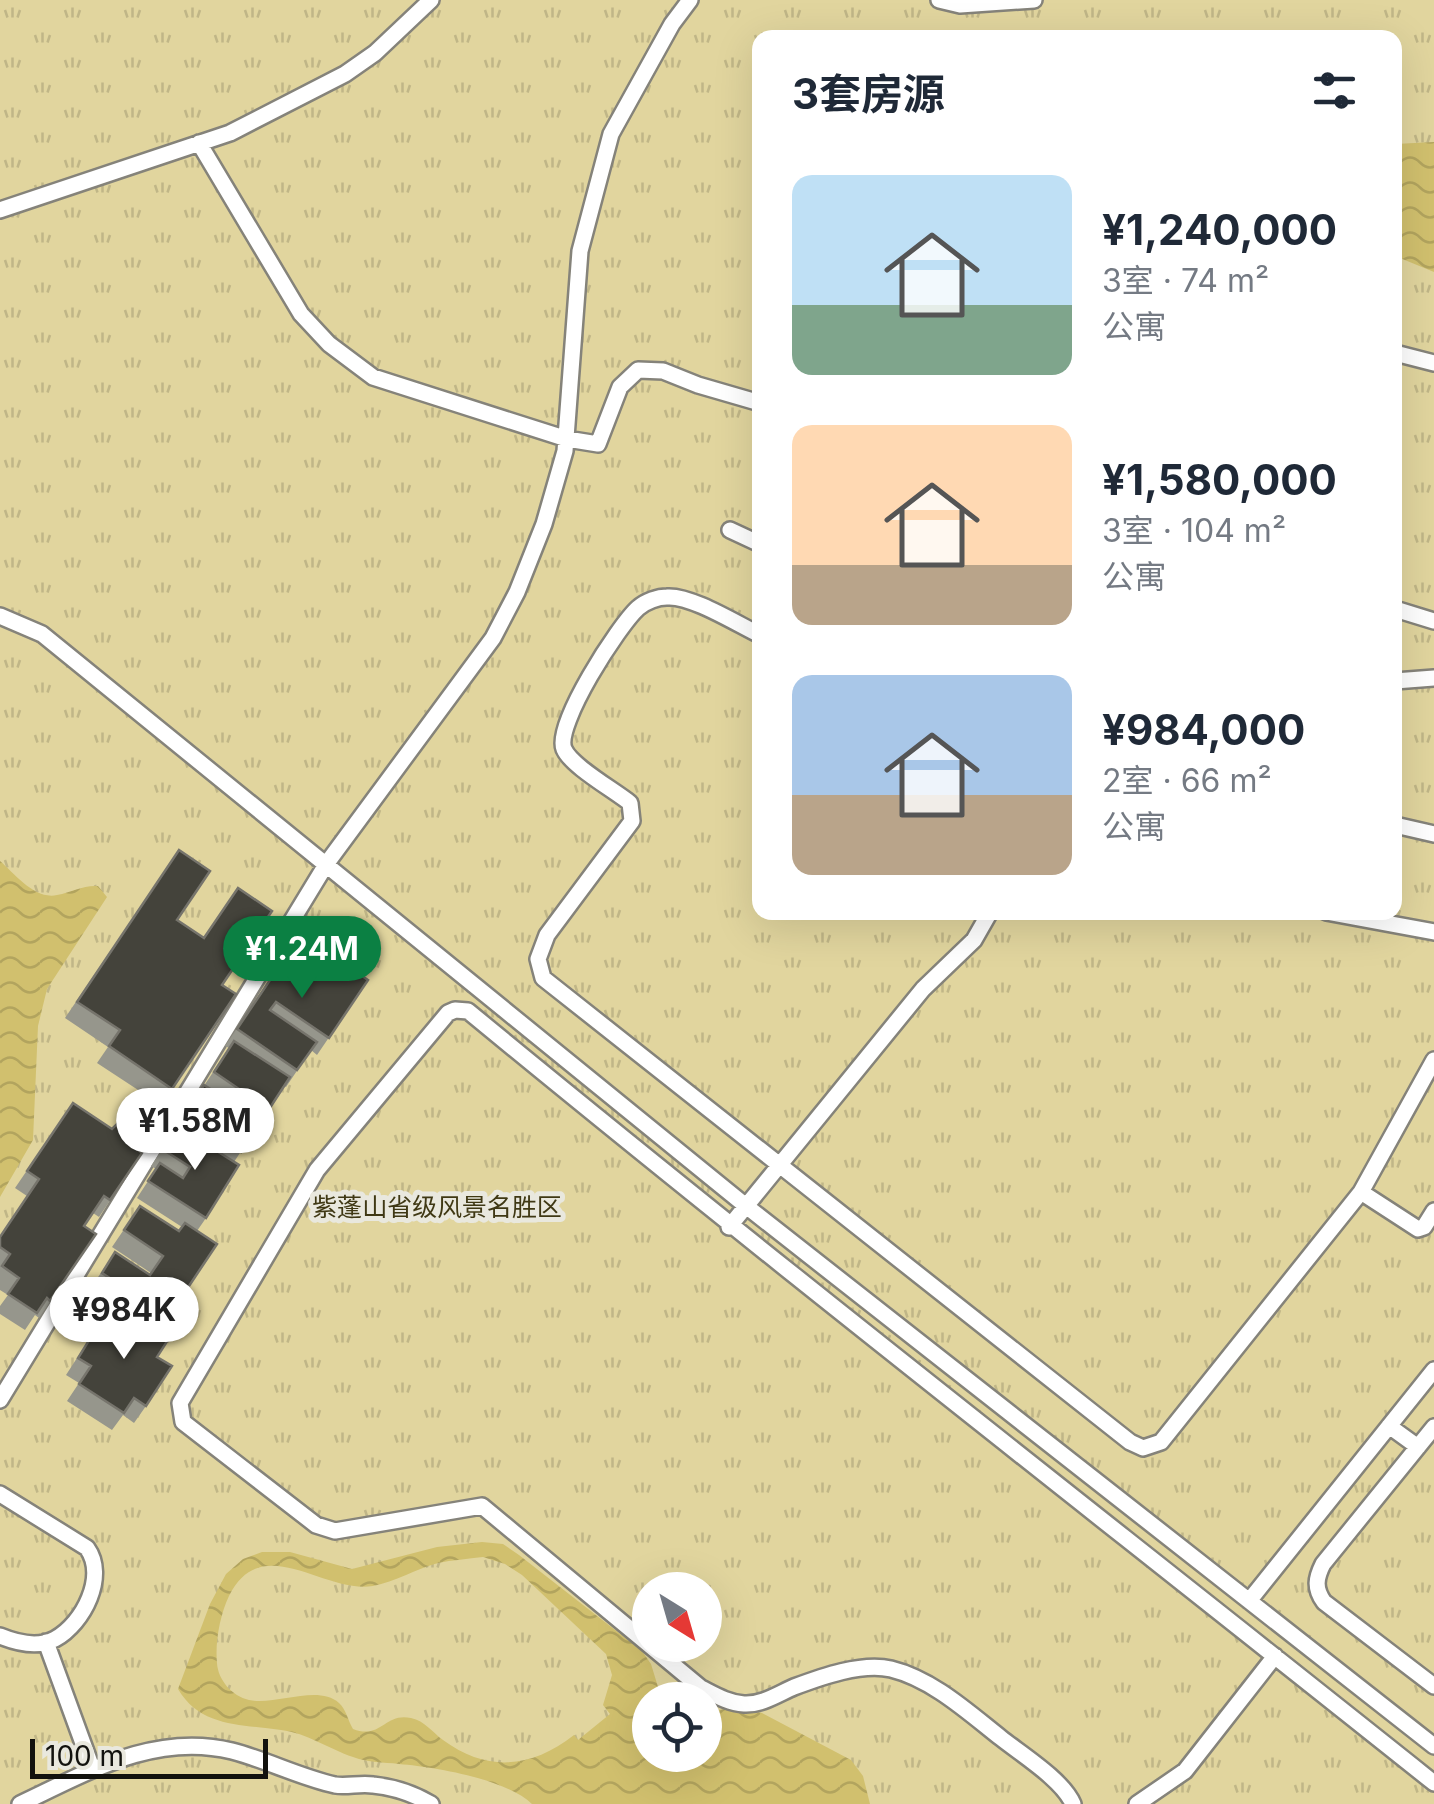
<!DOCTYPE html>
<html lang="zh">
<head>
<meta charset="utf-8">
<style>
	body { margin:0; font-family:Inter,"Noto Sans SC",sans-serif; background:#f2f2f3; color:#1f2937; height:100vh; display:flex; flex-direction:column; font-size:38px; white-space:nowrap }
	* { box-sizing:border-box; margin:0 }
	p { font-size:32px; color:#747a83 }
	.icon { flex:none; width:55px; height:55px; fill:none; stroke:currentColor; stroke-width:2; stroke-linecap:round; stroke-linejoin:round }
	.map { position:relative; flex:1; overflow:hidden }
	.details { position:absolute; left:752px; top:30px; width:650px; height:890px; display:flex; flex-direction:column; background:#fff; border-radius:20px; box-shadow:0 10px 40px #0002 }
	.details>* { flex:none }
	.needle { width:65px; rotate:143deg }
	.tools { position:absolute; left:632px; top:1572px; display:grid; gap:20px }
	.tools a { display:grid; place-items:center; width:90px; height:90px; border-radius:50%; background:#fff; box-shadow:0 10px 40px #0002; font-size:50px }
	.scale { position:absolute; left:30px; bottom:25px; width:238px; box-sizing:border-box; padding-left:10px; border:5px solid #12120e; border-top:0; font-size:28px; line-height:35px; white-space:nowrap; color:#12120e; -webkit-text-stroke:8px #e9e8de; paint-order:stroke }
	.price { position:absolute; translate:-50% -85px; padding:0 22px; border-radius:35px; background:#fff; color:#222; font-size:32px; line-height:65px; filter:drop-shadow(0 2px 5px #0008) }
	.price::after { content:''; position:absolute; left:50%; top:60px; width:30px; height:22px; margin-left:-15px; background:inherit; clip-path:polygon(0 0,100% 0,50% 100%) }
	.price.selected { background:#0b8043; color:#fff }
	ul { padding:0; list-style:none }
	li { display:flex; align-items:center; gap:30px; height:250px; padding:0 40px }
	li span { display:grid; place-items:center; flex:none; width:280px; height:200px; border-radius:20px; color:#555 }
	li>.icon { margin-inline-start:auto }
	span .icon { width:120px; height:120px; fill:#fffc; stroke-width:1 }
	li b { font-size:42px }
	h2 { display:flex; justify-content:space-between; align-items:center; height:120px; padding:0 40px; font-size:42px }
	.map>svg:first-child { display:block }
</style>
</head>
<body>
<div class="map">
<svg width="1434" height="1804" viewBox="0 0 1434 1804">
	<defs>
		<pattern id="park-tufts" width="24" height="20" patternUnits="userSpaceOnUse" patternTransform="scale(2.5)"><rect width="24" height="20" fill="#e1d59e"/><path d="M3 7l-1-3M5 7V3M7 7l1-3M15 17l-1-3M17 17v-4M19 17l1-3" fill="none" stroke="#c0b687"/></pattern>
		<pattern id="water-waves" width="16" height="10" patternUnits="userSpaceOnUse" patternTransform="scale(2.5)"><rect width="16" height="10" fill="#d1c06e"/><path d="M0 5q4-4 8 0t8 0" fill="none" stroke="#b2a45e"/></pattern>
	</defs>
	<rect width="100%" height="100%" fill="#e9e8de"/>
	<path fill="url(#park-tufts)" fill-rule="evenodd" d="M0,0H1434V1804H0ZM760,38H1395V912H760ZM650,1590H705V1645H650ZM650,1700H705V1755H650Z"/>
	<path fill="url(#water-waves)" fill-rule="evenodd" d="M1434,142V272L1395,256V144Z
		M0,861C15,874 35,900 57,895C72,892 83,885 98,886L107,897L47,989L38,1026L33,1140L0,1197Z
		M482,1542L503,1544L519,1555L642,1651L651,1664L662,1700H650V1755H705V1712L737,1707L762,1713L851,1760L863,1776L870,1804H532C506,1779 435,1767 399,1764C383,1762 369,1763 353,1757C329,1749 307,1733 281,1730C242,1724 201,1728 178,1689L210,1604L226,1574L243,1559L262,1552H290L352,1569L437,1547ZM483,1557L505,1564L522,1575L606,1654L612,1675L603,1705L610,1714L578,1740L574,1735C532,1768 488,1773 443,1740C432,1732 425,1721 411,1718C385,1712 381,1740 353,1729C348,1721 346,1709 339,1703C318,1684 275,1706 249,1700C232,1696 218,1680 217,1663C215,1642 220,1615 229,1596C262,1530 323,1594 373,1586C395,1582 416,1569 438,1563C452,1560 468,1559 483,1557Z"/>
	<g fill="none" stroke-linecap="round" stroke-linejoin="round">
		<defs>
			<path id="minor" d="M939,0L960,5L1034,0
				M199,143L301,314L329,344L373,377L567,439L598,444L620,387L638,370L663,371L698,385L760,403
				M0,210L230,133L345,74L375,53L431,0
				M1395,353L1434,363
				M730,530L760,544
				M1395,609L1434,621
				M0,616L42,634L746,1206L1434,1746
				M760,635C737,624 691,595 667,597C658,597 646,601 638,608C619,625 554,725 564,749C571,766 614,790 630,803L632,821L547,935L538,959L543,978L1130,1442L1143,1448L1161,1442L1361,1192L1434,1060
				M1395,681L1434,678
				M1395,825L1434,834
				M1326,912L1434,932
				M1361,1192L1418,1229L1424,1227L1434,1211
				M729,1227L923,989L974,940L990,912
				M0,1400L327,863L493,638L517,592L544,524L565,451L580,251L611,134L672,24L690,0
				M1389,1426L1418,1447
				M1434,1427L1323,1564C1316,1578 1314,1588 1324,1602L1434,1686
				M0,1494L87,1548C107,1576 84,1623 55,1639C38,1648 17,1643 0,1636
				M1249,1601L1434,1370
				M46,1642L92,1768
				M20,1804C88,1772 155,1732 232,1751C267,1760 299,1777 335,1785C347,1787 360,1783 373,1785C393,1787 414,1794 431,1804
				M1073,1804C1063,1780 1021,1754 1001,1738C968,1712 932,1679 891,1669C862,1662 821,1677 794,1687C778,1694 762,1705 744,1704C728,1703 715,1695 701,1688L482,1506L335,1531L316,1525L183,1422L180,1403L317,1170L448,1013L455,1010L468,1011C786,1273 1112,1526 1434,1783
				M1137,1804L1185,1771L1275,1656"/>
		</defs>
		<use href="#minor" stroke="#85837a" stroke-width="20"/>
		<use href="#minor" stroke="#fff" stroke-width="15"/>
	</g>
	<path fill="#96968c" d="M179,850L177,920L222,985L236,994L161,1105L97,1063L108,1047L65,1018Z
		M301,934L368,980L317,1055L311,1050L286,1087L284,1086L234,1162L206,1218L197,1231L217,1244L157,1333V1357L146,1406L134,1423L123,1415L112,1430L67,1401L79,1383L66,1375L101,1321L109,1326L129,1315L90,1289L115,1252L150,1275L151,1273L112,1247L140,1206L179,1231L182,1227L137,1198L156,1169L151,1166L229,1048L225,1046Z
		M73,1103L142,1153L99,1217L93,1213L84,1226L96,1234L39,1318L35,1315L25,1330L0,1314V1306L8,1295L0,1290V1236L27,1196L15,1188Z"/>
	<path fill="#44433b" stroke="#76746c" stroke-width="2.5" d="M179,850L210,871L177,920L204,938L238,888L272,911L222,985L236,994L172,1089L109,1046L120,1030L77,1002Z
		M301,934L368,980L329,1038L276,1002L270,1010L317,1042L297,1070L237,1029Z
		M234,1041L290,1077L241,1152L184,1115L204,1085L234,1104L242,1091L214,1072Z
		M73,1103L112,1129L117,1124L143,1141L138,1150L142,1153L110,1200L104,1196L84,1226L96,1234L50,1301L47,1298L37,1313L8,1294L19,1278L2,1266L10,1254L0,1247V1237L39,1179L27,1171Z
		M177,1126L239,1165L206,1218L148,1181L160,1163L183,1178L190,1167L162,1149Z
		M140,1206L179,1231L185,1223L217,1244L163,1325L135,1307L141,1298L102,1273L115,1252L150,1275L163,1256L124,1230Z
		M121,1310L168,1340L157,1357L172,1366L146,1406L134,1398L124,1413L79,1384L91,1366L78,1358L101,1321L110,1327Z"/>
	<g text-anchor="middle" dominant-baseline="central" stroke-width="10" stroke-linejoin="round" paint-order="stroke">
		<g font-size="25" fill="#3f3814" stroke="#e9e8de">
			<text x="437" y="1207">紫蓬山省级风景名胜区</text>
		</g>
	</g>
</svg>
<div class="tools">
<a><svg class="needle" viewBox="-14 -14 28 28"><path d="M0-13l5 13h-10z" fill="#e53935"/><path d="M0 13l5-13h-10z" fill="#747a83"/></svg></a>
<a><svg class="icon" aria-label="locate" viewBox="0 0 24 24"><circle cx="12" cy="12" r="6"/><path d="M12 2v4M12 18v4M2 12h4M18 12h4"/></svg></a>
</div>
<div class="scale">100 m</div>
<b class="price selected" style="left:302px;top:1001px">¥1.24M</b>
<b class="price" style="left:195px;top:1173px">¥1.58M</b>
<b class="price" style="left:124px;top:1362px">¥984K</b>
<section class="details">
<h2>3套房源<svg class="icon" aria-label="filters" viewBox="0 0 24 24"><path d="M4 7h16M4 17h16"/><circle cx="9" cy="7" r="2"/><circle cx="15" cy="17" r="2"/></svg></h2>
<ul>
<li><span style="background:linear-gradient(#bfe0f5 65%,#7fa58c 0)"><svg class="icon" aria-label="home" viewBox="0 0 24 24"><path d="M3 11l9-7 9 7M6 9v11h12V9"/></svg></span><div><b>¥1,240,000</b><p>3室 · 74 m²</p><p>公寓</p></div></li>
<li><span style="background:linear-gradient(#ffd9b3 70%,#b9a48a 0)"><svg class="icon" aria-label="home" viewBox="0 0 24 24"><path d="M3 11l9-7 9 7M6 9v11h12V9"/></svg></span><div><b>¥1,580,000</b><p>3室 · 104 m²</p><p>公寓</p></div></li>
<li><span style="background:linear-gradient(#a9c7e8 60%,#b9a48a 0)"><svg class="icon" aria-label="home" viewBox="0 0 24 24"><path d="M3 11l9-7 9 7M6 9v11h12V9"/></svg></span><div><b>¥984,000</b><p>2室 · 66 m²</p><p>公寓</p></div></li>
</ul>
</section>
</div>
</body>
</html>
